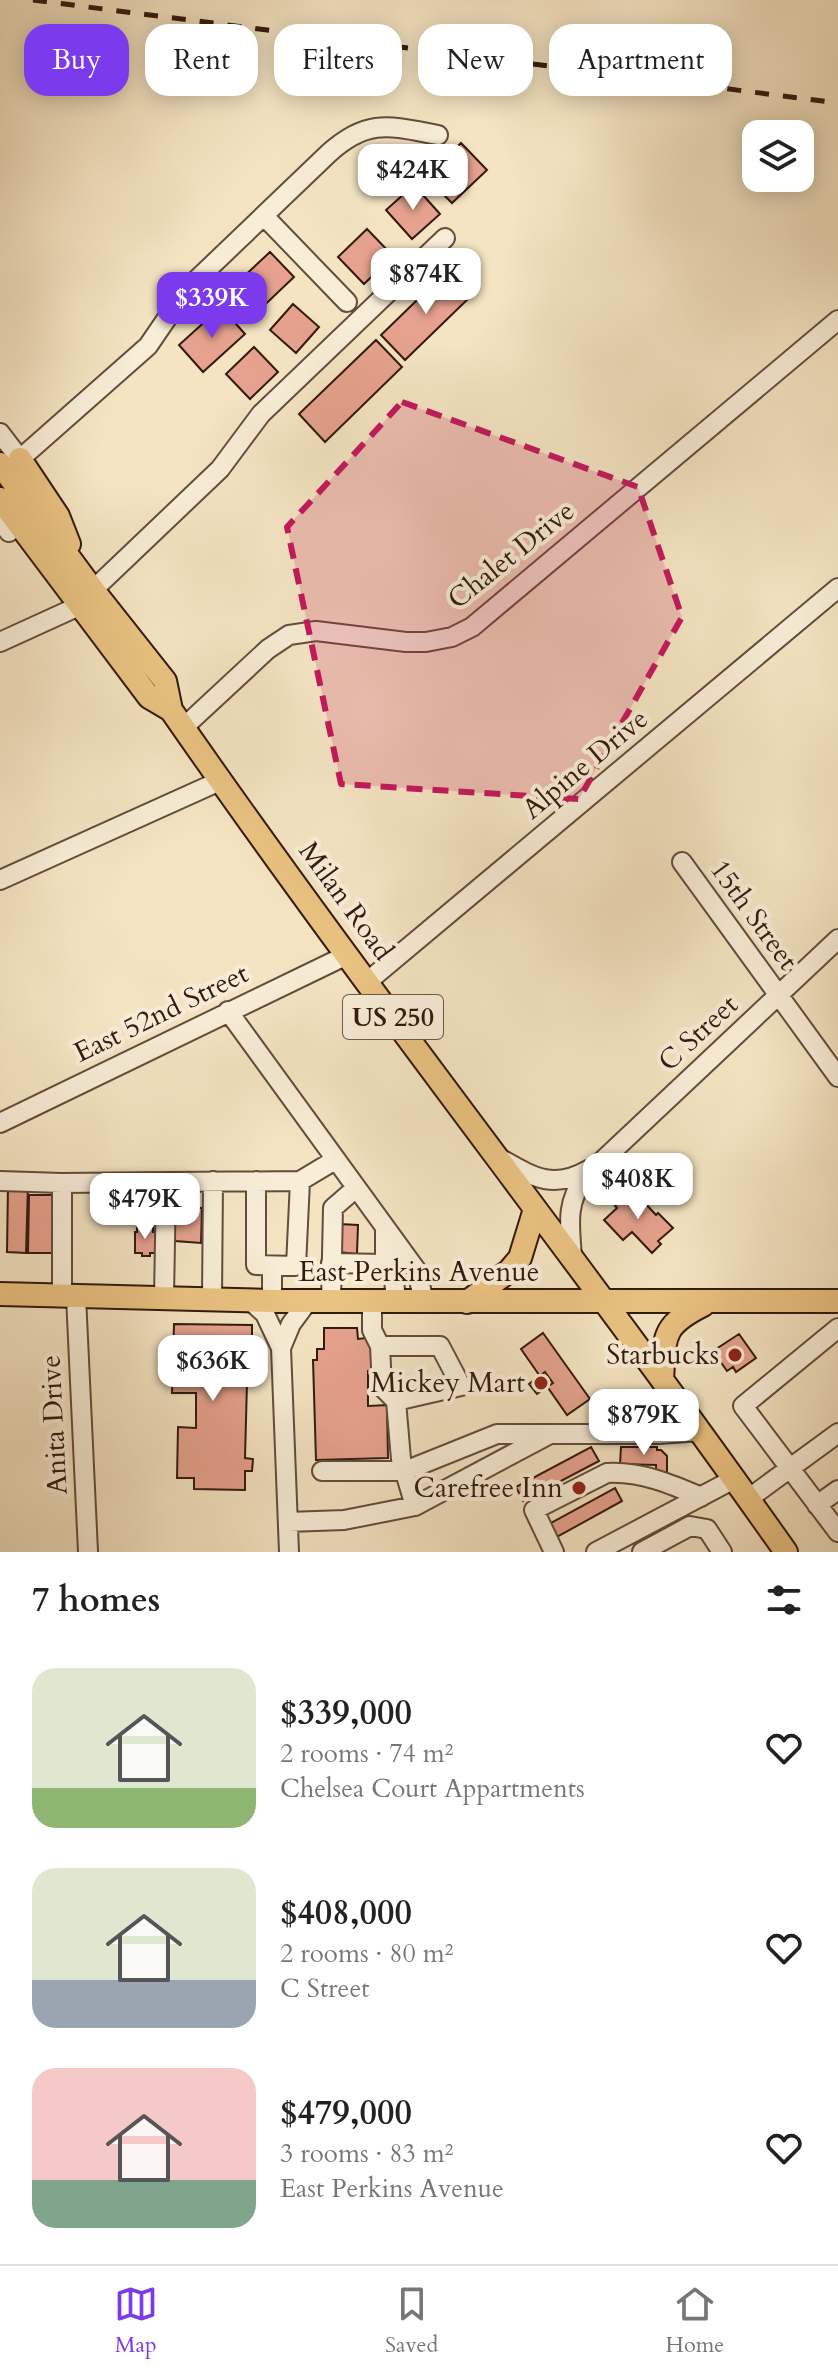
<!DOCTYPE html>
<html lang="en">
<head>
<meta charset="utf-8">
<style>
	body { margin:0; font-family:Cardo,serif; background:#f6f6f6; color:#222; height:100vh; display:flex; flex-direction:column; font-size:30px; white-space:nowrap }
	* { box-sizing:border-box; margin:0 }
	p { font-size:26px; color:#767676 }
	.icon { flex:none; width:44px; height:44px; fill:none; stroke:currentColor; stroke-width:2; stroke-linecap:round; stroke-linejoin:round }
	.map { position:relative; height:1552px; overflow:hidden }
	.panel { display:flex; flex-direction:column; background:#fff; flex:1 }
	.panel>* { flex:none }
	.top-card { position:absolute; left:24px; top:24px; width:790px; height:72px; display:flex; gap:16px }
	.fabs { position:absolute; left:742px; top:120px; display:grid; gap:16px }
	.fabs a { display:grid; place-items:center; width:72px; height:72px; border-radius:16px; background:#fff; box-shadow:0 4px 20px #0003; font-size:40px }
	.price { position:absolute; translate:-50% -68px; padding:0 18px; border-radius:16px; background:#fff; color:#222; font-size:26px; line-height:52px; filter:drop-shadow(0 2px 4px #0008) }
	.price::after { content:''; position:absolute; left:50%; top:48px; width:24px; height:18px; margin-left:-12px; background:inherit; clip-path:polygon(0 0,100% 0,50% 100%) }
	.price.on { background:#7c3aed; color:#fff }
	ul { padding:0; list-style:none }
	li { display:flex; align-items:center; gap:24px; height:200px; padding:0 32px }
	li span { display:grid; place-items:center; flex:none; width:224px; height:160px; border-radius:24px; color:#555 }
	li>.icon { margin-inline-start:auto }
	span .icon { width:96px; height:96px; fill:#fffc; stroke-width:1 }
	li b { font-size:34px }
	h2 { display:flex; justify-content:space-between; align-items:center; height:96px; padding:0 32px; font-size:34px }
	.tag { padding:0 28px; border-radius:24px; background:#fff; box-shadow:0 4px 20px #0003; font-size:28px; line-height:72px }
	.tag.on { background:#7c3aed; color:#fff }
	.tabs { display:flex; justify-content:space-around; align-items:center; height:112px; border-top:2px solid #e0e0e0; background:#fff; font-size:22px; color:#767676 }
	.tabs a { display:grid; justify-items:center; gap:4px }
	.tabs .on { color:#7c3aed }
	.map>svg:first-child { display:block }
</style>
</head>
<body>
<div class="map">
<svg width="838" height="1552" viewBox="0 0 838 1552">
	<rect width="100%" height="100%" fill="#f4e4c2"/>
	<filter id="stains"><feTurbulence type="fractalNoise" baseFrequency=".0025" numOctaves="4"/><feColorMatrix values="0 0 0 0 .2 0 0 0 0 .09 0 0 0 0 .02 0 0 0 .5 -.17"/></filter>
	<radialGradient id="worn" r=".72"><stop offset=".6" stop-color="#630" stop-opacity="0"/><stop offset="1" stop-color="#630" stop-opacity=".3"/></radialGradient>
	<path fill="#e6a28e" stroke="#33190f" stroke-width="2" d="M461,143L487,170L452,203L426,177Z
		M414,185L440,214L412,239L386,210Z
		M367,229L393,256L364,284L338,257Z
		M270,252L294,277L250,319L226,293Z
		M446,272L470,297L405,360L381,335Z
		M293,304L319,327L296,353L270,330Z
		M221,307L245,334L203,372L179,345Z
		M376,340L402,367L325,442L299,414Z
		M254,347L278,372L250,399L226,374Z
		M8,1185L28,1186L26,1253L7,1252Z
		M632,1189L656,1215L658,1213L673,1228L658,1241L661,1244L652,1253L632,1232L623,1240L604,1220L617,1208L615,1206Z
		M29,1195H53L52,1253H28Z
		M175,1208H202L201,1243L175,1241Z
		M339,1224L358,1225L357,1254L338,1252Z
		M137,1226H153V1232H156V1253H150V1256H142V1253H135V1232H137Z
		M174,1324L252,1325V1345H248L245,1458L253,1459L252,1471H245V1490L194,1489V1478H177L178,1427L196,1428V1393H172Z
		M324,1328H357L358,1339L366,1338L372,1343V1371H368V1406L387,1405L388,1458L316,1460L313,1360H317V1349H324Z
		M543,1333L590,1399L567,1415L521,1349Z
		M739,1334L756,1358L736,1372L733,1367L727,1371L713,1351Z
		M545,1372L553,1383L537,1394L529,1384Z
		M591,1447L599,1461L523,1501L516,1487Z
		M621,1447H657V1450H661L667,1456V1472H656V1465L620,1464Z
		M615,1488L622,1501L555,1538L547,1525Z"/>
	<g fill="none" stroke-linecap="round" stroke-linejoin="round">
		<defs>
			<path id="minor" d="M264,216L347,302
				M0,433L20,459L148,346L187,289L329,153C368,118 390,126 438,135
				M0,520L9,532
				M93,590L220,469L261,414L445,238
				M0,642L79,606
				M184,727L268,649L289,635L316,631L406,642H426L452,637L472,627L838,320
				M682,862L838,1077
				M0,880L222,780
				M367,982L838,588
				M228,1011L417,1271L424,1302
				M0,1123L347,955
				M501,1159C533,1177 553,1190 588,1170
				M0,1181L62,1183V1295
				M256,1181V1265L296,1266L300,1181
				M62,1183L300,1181L335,1160
				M385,1227V1264L394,1279L396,1302
				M572,1257C570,1226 565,1204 585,1177L838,939
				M331,1263L385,1264
				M76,1296L88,1552
				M164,1298L166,1182
				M212,1299L213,1181
				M251,1301L265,1314L281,1348L289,1552
				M272,1301V1266
				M331,1302L333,1208L356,1188
				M372,1302V1330L380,1346L382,1387L396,1401L401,1459L415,1506
				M838,1328L743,1406L838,1532
				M380,1346H440L461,1386L396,1401
				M281,1348L291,1324L308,1301
				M322,1471H405L497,1434H548
				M748,1499L838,1433
				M817,1505L838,1490
				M288,1522L344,1520L415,1506L550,1434H658L701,1431
				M554,1552L534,1510L607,1473C640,1471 671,1484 701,1497
				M596,1552L734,1479
				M642,1552L690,1526L707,1529L722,1552"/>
			<path id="major" d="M20,459L58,516L69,544
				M0,464L93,590L165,681L171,710C369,996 586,1268 786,1552
				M0,499L149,697L171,710
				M0,1294L272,1301H838
				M467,1302L509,1271L520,1258L535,1209
				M662,1380C665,1336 661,1326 703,1305"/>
		</defs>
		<use href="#minor" stroke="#634c3c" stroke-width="22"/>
		<use href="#major" stroke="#33190f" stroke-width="26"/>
		<use href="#minor" stroke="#f8edd7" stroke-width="18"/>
		<use href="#major" stroke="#eac281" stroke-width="22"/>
		<path stroke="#33190f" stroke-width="5" stroke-dasharray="14 14" stroke-linecap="butt" d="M33,0L838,103"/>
	</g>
	<path fill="#c2185b" fill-opacity="0.2" stroke="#c2185b" stroke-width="6" stroke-dasharray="16 10" stroke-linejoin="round" d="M402,402L638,487L682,617L579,799L341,784L287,527Z"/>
	<g fill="#8f2418" stroke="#f8edd7" stroke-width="3">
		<circle cx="735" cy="1355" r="8"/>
		<circle cx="541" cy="1383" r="8"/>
		<circle cx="579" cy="1488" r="8"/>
	</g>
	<g text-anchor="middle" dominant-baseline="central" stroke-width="8" stroke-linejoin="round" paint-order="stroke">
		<rect fill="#f8edd7" stroke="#6e594b" stroke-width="2" x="343" y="995" width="100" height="44" rx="6"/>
		<g font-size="26" font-weight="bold" fill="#33190f">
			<text x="393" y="1017">US 250</text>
		</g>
		<g font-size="28" fill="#33190f" stroke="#f8edd7">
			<text transform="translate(511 555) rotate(-39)">Chalet Drive</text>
			<text transform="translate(585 764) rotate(-40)">Alpine Drive</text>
			<text transform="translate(346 901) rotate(54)">Milan Road</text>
			<text transform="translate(754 915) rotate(54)">15th Street</text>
			<text transform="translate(161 1013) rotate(-26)">East 52nd Street</text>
			<text transform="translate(698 1033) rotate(-43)">C Street</text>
			<text x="419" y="1272">East Perkins Avenue</text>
			<text transform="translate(54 1425) rotate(-93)">Anita Drive</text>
		</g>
		<g font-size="28" fill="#33190f" stroke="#f8edd7" text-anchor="end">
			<text x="719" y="1355">Starbucks</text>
			<text x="525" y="1383">Mickey Mart</text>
			<text x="563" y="1488">Carefree Inn</text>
		</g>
	</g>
	<rect width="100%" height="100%" filter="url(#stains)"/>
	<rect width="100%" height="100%" fill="url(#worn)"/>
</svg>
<div class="fabs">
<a><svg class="icon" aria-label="layers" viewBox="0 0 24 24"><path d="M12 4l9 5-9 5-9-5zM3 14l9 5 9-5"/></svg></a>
</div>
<b class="price" style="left:413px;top:212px">$424K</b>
<b class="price" style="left:426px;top:316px">$874K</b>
<b class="price on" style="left:212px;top:340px">$339K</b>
<b class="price" style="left:638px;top:1221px">$408K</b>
<b class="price" style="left:145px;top:1241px">$479K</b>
<b class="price" style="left:213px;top:1403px">$636K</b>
<b class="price" style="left:644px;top:1457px">$879K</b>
<div class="top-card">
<a class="tag on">Buy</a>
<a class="tag">Rent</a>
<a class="tag">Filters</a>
<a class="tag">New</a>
<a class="tag">Apartment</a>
</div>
</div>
<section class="panel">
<h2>7 homes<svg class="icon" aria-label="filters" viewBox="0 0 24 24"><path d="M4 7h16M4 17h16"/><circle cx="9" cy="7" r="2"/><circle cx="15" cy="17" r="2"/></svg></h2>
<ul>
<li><span style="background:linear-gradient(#dfe7d0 75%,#8fb573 0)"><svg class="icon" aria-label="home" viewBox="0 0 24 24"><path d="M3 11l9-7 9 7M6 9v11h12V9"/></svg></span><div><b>$339,000</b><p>2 rooms · 74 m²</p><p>Chelsea Court Appartments</p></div><svg class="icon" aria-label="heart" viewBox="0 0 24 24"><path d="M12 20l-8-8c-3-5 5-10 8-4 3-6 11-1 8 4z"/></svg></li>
<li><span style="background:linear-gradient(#dfe7d0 70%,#9aa5b1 0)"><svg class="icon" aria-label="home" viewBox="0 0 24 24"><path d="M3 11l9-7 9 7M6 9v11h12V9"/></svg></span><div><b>$408,000</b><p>2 rooms · 80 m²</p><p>C Street</p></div><svg class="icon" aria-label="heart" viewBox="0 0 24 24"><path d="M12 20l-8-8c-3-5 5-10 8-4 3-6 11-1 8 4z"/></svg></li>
<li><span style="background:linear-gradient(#f6c9c9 70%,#7fa58c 0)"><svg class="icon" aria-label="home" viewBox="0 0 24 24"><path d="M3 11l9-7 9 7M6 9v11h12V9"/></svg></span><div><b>$479,000</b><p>3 rooms · 83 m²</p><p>East Perkins Avenue</p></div><svg class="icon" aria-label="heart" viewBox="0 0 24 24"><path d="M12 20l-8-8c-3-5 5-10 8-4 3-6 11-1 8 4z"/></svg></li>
</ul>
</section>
<nav class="tabs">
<a class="on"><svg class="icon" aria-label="map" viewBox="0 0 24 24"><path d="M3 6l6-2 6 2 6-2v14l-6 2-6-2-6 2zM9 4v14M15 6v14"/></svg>Map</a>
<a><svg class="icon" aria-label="saved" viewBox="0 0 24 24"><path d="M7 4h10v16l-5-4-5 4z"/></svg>Saved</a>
<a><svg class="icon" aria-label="home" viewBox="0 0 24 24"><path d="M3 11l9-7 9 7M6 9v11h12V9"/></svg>Home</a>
</nav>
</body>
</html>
